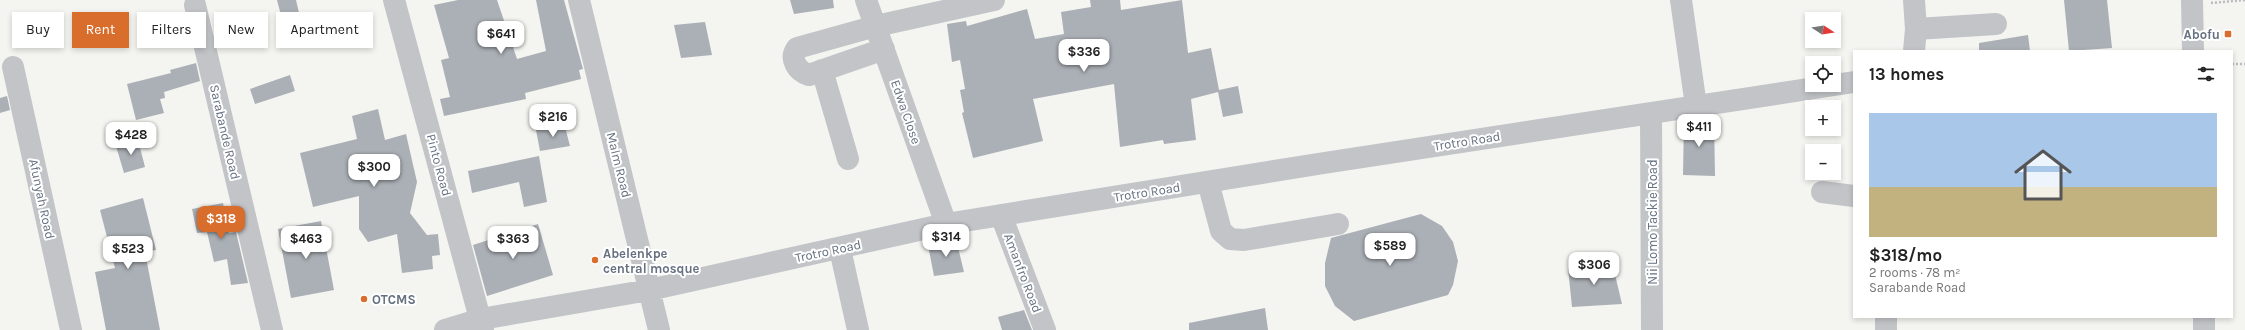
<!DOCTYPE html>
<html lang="en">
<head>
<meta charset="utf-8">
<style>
	body { margin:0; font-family:Karla,sans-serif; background:#f6f6f6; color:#222; height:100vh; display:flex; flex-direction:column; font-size:15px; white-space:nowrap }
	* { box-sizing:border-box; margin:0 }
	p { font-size:13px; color:#767676 }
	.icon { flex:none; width:22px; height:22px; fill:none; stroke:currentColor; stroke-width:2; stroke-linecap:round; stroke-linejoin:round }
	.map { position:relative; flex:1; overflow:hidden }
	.side { position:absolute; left:1853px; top:50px; width:380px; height:268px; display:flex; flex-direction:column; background:#fff; border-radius:0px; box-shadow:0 2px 6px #0003 }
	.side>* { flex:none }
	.guide { position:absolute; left:12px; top:12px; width:380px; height:36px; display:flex; gap:8px }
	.needle { width:26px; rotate:102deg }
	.fabs { position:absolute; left:1805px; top:12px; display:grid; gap:8px }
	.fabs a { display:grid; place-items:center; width:36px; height:36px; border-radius:0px; background:#fff; box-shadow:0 2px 6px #0003; font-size:20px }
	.price { position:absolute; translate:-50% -34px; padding:0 9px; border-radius:8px; background:#fff; color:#222; font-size:13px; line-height:26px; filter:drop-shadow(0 1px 2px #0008) }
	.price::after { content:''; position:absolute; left:50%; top:24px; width:12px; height:9px; margin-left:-6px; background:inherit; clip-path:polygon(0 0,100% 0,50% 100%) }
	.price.on { background:#d86d2c; color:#fff }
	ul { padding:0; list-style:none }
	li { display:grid; align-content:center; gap:8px; height:212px; padding:0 16px }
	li+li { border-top:1px solid #e0e0e0 }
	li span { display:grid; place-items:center; height:124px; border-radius:0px; color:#555 }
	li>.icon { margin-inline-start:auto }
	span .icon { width:72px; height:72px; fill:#fffc; stroke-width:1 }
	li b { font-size:17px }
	h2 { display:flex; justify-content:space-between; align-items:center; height:48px; padding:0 16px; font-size:17px }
	.tag { padding:0 14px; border-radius:0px; background:#fff; box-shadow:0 2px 6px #0003; font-size:14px; line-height:36px }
	.tag.on { background:#d86d2c; color:#fff }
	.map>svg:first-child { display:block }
</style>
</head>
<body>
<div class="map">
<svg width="2245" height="330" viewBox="0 0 2245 330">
	<rect width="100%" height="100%" fill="#f4f4f0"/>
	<path fill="#abb0b6" d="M277,0H296L304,34L287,38Z
		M458,0H497L517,59L546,51L536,0H564L583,69L579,70L581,79L525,93L526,99L444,116L440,99L450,97L441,60L449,58L434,5Z
		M790,0H833L834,8L794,14Z
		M1090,0H1120L1121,10L1182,0L1188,53L1211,48L1219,90L1238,86L1243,113L1223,117L1218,92L1191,99L1196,140L1164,144L1163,140L1120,147L1114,84L1033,99L1043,141L973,158L962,113L964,112L960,90L965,89L960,60L952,62L947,24L966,21L967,26L1027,9L1035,39L1064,34L1061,12L1091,7Z
		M2064,0H2107L2112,48L2069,51Z
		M345,13L348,26L311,34L308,21Z
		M705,22L712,55L681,58L674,25Z
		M2028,35L2030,51H1979V43Z
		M196,63L200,81L164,92L165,98L160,99L164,113L136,120L127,84L171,73L170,70Z
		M290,75L295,91L255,104L250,89Z
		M7,96L10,110L0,113V98Z
		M378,109L385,140L406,134L417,182L410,213L427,235L438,234L440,255L432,256L433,269L402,273L397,234L368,242L359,229V196L313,207L300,153L357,139L352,116Z
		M1701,118L1714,119L1715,176L1683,175L1684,121Z
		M564,123L570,146L540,151L536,130Z
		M138,140L145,167L124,173L116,146Z
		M539,156L547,202L524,207L519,182L472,193L468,171Z
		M143,198L156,250L145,252L160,330H106L95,272L115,268L100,210Z
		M223,203L229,233L236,232L248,283L231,285L227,259L214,262L207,232L197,233L192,209Z
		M1421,214L1442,226L1453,242L1458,261L1453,285L1448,295L1354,321L1335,306L1325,286V263L1331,238Z
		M321,221L334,290L291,298L278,229Z
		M538,224L553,275L487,296L473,245Z
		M956,239L964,272L934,276L928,245Z
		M1612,262L1622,304L1572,307L1568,268Z
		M1265,308L1268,330H1189V323Z
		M1024,310L1032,330H1002L998,317Z"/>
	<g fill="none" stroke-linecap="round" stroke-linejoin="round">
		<path stroke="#b9bbbd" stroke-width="2.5" stroke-dasharray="2 2" stroke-linecap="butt" d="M2211,3L2245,0
			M2232,64H2245"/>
		<path stroke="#c2c4c8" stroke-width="22" d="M394,0L483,330
			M579,0L659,330
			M866,0L946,224
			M1681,0L1696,106
			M1914,0L1916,29L1914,51
			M2192,0L2193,51
			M195,5L272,330
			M1916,29L1996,24
			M884,49L809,75C797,71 789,59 797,48L876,26L994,0
			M13,67L71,330
			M822,70L848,159
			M1651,113L1652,330
			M1208,182L1221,231L1230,239L1244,240L1338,224
			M1822,192L1854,196
			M1001,215L1045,330
			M840,249L858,330
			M445,330L481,319L649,290L946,224L1324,163L1854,82
			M1886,330V317
			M2204,330V317"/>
	</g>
	<g fill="#d86d2c" stroke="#fff" stroke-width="1.5">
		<rect x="2224" y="30" width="8" height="8" rx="2"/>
		<circle cx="595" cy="260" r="4"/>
		<circle cx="364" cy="299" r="4"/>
	</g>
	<g text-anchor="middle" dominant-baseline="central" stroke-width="4" stroke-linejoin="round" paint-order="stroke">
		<g font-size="13" font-weight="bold" fill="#657080" stroke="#fff" text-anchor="start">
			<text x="2220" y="34" text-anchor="end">Abofu</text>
			<text x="603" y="253">Abelenkpe<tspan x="603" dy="15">central mosque</tspan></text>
			<text x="372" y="299">OTCMS</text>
		</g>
		<g font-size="13" fill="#657080" stroke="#fff">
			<text transform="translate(906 112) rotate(71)">Edwa Close</text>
			<text transform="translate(225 132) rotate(77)">Sarabande Road</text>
			<text transform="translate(1467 141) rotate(-9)">Trotro Road</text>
			<text transform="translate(439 165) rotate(75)">Pinto Road</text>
			<text transform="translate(619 165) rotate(76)">Malm Road</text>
			<text transform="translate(1147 192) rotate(-9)">Trotro Road</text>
			<text transform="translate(42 199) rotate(78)">Afunyah Road</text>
			<text transform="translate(1652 222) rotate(-90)">Nii Lomo Tackie Road</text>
			<text transform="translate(828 251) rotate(-12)">Trotro Road</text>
			<text transform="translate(1023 273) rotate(69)">Amanfro Road</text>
		</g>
	</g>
</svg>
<div class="fabs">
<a><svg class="needle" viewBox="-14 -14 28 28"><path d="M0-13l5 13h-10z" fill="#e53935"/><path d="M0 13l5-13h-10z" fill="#767676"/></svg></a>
<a><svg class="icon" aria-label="locate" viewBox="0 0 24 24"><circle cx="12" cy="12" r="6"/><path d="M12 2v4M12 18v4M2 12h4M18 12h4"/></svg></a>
<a>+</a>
<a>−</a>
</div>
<b class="price" style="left:501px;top:55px">$641</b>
<b class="price" style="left:1084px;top:73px">$336</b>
<b class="price" style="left:553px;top:138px">$216</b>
<b class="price" style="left:1699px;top:148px">$411</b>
<b class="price" style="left:131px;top:156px">$428</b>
<b class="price" style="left:374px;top:188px">$300</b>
<b class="price on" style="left:221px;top:240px">$318</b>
<b class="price" style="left:946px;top:258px">$314</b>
<b class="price" style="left:306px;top:260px">$463</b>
<b class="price" style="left:513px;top:260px">$363</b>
<b class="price" style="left:1390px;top:267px">$589</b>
<b class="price" style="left:128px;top:270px">$523</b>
<b class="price" style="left:1594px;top:286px">$306</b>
<div class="guide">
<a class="tag">Buy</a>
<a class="tag on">Rent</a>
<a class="tag">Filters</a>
<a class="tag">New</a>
<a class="tag">Apartment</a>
</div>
<section class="side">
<h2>13 homes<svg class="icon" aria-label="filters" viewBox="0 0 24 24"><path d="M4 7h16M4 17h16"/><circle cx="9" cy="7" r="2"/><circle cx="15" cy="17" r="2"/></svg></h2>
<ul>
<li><span style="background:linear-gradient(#a9c7e8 60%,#c2b280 0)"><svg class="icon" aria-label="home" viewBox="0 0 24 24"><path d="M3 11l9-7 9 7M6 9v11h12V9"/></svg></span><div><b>$318/mo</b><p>2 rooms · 78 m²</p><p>Sarabande Road</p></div></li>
</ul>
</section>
</div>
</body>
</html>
